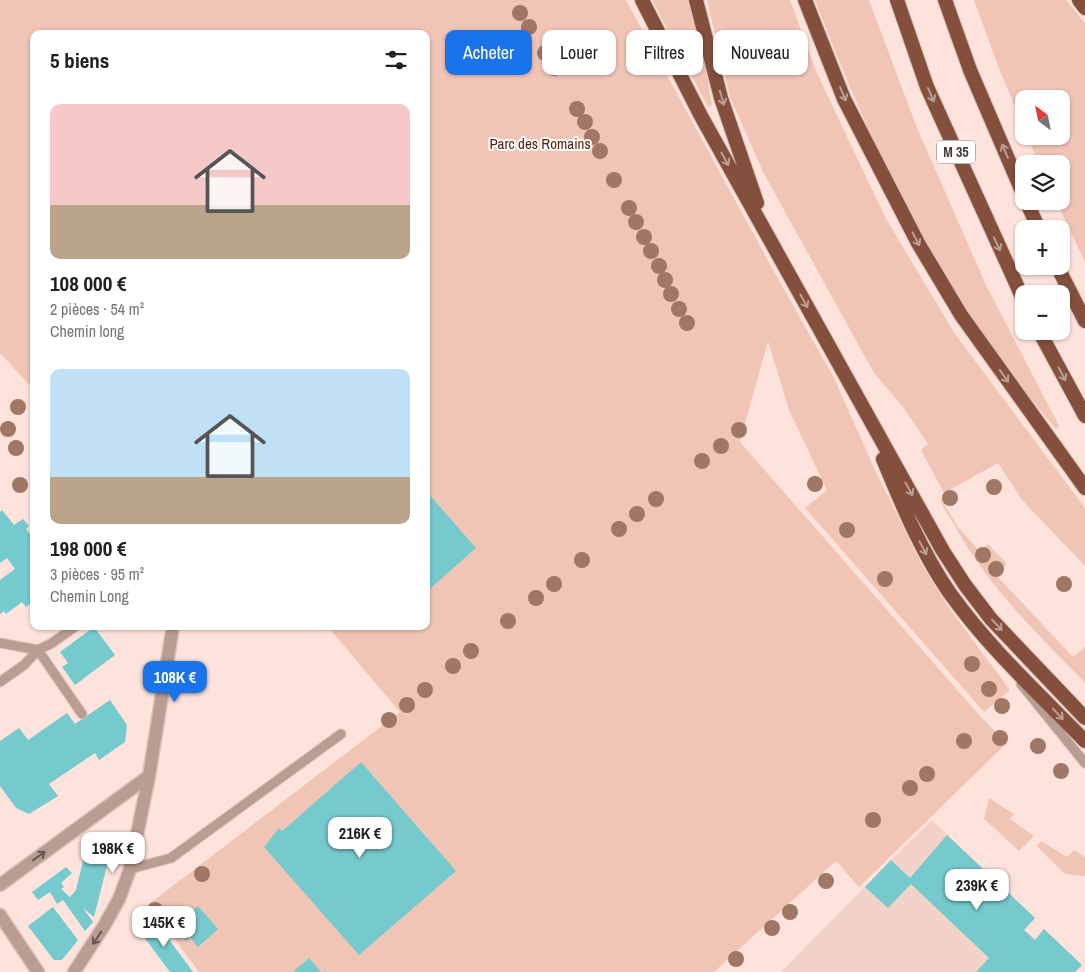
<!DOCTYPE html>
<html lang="fr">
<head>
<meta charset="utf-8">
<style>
	body { margin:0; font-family:"Archivo Narrow",sans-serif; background:#f6f6f6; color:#202124; height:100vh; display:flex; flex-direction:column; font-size:19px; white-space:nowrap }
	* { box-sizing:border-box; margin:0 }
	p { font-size:16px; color:#757577 }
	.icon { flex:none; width:28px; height:28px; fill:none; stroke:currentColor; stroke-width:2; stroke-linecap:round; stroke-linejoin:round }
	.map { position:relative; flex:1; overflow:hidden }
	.panel { position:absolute; left:30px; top:30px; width:400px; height:600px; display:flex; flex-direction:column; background:#fff; border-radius:10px; box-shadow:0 1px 4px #0004 }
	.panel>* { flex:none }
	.banner { position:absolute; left:445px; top:30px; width:475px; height:45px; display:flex; gap:10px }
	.needle { width:32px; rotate:328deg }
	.fabs { position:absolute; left:1015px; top:90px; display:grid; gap:10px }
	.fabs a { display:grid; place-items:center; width:55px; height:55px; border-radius:10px; background:#fff; box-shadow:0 1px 4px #0004; font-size:25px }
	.price { position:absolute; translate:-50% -42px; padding:0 11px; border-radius:10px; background:#fff; color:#222; font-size:16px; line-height:32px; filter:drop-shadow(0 1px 2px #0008) }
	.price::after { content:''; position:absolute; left:50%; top:30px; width:15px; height:11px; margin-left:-8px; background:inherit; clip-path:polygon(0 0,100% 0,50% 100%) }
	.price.current { background:#1a73e8; color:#fff }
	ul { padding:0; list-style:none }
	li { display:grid; align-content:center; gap:10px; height:265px; padding:0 20px }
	li span { display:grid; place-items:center; height:155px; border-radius:10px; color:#555 }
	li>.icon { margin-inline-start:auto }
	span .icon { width:90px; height:90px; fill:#fffc; stroke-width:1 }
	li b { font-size:21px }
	h2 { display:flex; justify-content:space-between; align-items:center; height:60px; padding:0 20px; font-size:21px }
	.pill { padding:0 18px; border-radius:10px; background:#fff; box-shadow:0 1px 4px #0004; font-size:18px; line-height:45px }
	.pill.current { background:#1a73e8; color:#fff }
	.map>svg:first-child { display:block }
</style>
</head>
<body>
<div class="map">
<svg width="1085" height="972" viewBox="0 0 1085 972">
	<rect width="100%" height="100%" fill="#fde3db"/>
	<path fill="#f3d3c9" d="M932,820L1035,918L1024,930L1035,939L1044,929L1082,965L1075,972H781L891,860Z"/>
	<path fill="#f1c5b6" d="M0,0H626L772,268L834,378L875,470L922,565L949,608L1010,690L984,712L805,508L827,490L789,410L768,341L740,442L981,717L1007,743L859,887L836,861L714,972H199L149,904L400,712L327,626H426V34H34V390L0,353Z
		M652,0H694L712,105L708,107Z
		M707,0H790L816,71L885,217L955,334L1085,508V566L1022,500L998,463L944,493L921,450L928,444L903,407L874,373L763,172L730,97Z
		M815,0H869L917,128L986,285L1059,426L1056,429C948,305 873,153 815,0Z
		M974,0H1066L1085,23V262L1056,201H1061V164H1039L1027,136H1061V99H1024V128L998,66Z
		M939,496L958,527L980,552L988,544L1007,564L996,575L1073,657L1085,647V683C1038,634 988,587 955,526C950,517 941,505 939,496Z
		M989,798L1014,814L1010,819L1034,836L1019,851L984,819Z
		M1041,841L1067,857L1074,850L1085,857V876L1065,874L1037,846Z"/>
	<path fill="#75cacd" d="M426,491L476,548L426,592Z
		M2,510L14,525L23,519L29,526L26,529L34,539V600L26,607L22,602L6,614L4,611L0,614V580L15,569L7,558L0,563V512Z
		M94,627L115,655L75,685L62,667L68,663L60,652Z
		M110,700L127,725L125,742L99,760L95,753L49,784L58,796L29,814L16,808L0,786V741L19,728L28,740L67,713L75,724Z
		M361,762L456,871L359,955L264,847L279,828L282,831Z
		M102,833L115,834L94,917L83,908L93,922L85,931L63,900L57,904L50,892L38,900L32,892L66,867L72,873L61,883L64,887L61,889L70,897L76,890L85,853L83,849Z
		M947,835L1035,918L1024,930L1035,940L1044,929L1082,965L1075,972H976L989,958L911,884L888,908L865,887L891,860L910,878Z
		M198,906L218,929L198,947L190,937L187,941L182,936L186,933L178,924Z
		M53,907L78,940L62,960H54L28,926Z
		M153,918L193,972H170L138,929Z
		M309,958L321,972H293Z"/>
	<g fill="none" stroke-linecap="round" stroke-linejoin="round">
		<defs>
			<path id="service" d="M0,643L38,650L52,643L76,626
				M0,682L24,665L38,650L82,714
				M1021,684L1085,763
				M130,869L171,858L341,734"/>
			<path id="minor" d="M0,885L149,776
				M0,915L38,972
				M74,972L104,926L119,899L130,869L149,776L173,626"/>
			<path id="trunk" d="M642,0L701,116L943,551L965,585L991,619L1085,718
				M696,0L721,98L757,203
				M805,0L844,99L918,243L961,315L1085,488
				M897,0L927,87L1024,301
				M945,0L970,70L1024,196
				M1079,0L1085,8
				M1026,201L1039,229
				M1057,266L1085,321
				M1039,331L1085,416
				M883,459C902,505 921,551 949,592C988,647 1038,693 1085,741"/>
		</defs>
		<use href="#service" stroke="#d8c1b9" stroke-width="11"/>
		<use href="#minor" stroke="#d8c1b9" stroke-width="15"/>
		<use href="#trunk" stroke="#d8c1b9" stroke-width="16"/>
		<use href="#service" stroke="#b99c92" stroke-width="9"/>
		<use href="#minor" stroke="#b99c92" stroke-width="12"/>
		<use href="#trunk" stroke="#844f3d" stroke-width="14"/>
	</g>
	<g fill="#a07665">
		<circle cx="520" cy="13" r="8"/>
		<circle cx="529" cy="27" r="8"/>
		<circle cx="545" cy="53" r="8"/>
		<circle cx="554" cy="68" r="8"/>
		<circle cx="577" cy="109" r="8"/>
		<circle cx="585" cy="122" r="8"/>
		<circle cx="592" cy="137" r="8"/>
		<circle cx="600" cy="151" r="8"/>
		<circle cx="614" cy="180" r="8"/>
		<circle cx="629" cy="208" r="8"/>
		<circle cx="636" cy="222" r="8"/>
		<circle cx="644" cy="237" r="8"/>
		<circle cx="651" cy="251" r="8"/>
		<circle cx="659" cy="266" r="8"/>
		<circle cx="665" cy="280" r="8"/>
		<circle cx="671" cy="294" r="8"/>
		<circle cx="679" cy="309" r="8"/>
		<circle cx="687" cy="323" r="8"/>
		<circle cx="18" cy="407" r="8"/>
		<circle cx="8" cy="429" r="8"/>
		<circle cx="739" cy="430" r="8"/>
		<circle cx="721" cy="446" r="8"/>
		<circle cx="16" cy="448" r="8"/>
		<circle cx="702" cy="461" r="8"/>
		<circle cx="815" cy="484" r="8"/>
		<circle cx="20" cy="485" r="8"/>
		<circle cx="994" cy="487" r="8"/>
		<circle cx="950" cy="498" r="8"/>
		<circle cx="656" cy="499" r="8"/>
		<circle cx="637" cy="514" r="8"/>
		<circle cx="619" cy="529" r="8"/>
		<circle cx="847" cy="530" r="8"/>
		<circle cx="983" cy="555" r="8"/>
		<circle cx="582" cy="560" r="8"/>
		<circle cx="996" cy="569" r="8"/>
		<circle cx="885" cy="579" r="8"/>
		<circle cx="554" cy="584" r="8"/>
		<circle cx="1064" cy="584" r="8"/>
		<circle cx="536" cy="598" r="8"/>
		<circle cx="508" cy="621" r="8"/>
		<circle cx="471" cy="651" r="8"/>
		<circle cx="972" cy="664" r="8"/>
		<circle cx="453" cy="666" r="8"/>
		<circle cx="989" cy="689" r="8"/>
		<circle cx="425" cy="690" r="8"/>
		<circle cx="407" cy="705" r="8"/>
		<circle cx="1002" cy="706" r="8"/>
		<circle cx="389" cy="720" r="8"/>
		<circle cx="1000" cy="738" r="8"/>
		<circle cx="964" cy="741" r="8"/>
		<circle cx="1038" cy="746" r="8"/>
		<circle cx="1061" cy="771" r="8"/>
		<circle cx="927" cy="774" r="8"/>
		<circle cx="910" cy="788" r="8"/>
		<circle cx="873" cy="820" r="8"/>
		<circle cx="202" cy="874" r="8"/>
		<circle cx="826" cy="881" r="8"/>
		<circle cx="155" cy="910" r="8"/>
		<circle cx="790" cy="912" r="8"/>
		<circle cx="772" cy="928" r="8"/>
		<circle cx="736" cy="959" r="8"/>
	</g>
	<defs><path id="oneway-shaft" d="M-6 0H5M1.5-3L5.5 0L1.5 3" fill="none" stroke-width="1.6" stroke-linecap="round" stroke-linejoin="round" transform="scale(1.25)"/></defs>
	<g stroke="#bb9e94">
		<use href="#oneway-shaft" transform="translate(843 94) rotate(67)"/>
		<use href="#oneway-shaft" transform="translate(931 95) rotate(66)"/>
		<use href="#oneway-shaft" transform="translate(722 98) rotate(73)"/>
		<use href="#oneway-shaft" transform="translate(1005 151) rotate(-113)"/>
		<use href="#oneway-shaft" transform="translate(725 159) rotate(61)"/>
		<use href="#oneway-shaft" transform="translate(916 239) rotate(62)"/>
		<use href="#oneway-shaft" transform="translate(997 244) rotate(65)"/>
		<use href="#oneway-shaft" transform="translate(804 301) rotate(61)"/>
		<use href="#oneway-shaft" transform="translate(1062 374) rotate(62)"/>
		<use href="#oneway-shaft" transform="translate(1004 376) rotate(55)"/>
		<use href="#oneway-shaft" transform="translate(909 489) rotate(61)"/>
		<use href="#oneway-shaft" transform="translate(923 548) rotate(62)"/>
		<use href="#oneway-shaft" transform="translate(997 625) rotate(47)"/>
		<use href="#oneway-shaft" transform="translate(1058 714) rotate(46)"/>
	</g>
	<g stroke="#66554f">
		<use href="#oneway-shaft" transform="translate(39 856) rotate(-36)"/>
		<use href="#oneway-shaft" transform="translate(97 938) rotate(123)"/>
	</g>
	<g text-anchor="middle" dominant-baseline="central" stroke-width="4" stroke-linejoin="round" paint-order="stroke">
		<rect fill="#fff" stroke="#7b7370" stroke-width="1" x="937" y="140.5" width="38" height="23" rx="4"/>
		<g font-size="14" font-weight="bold" fill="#433732">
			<text x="956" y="152">M 35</text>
		</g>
		<g font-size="15" fill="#541c05" stroke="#fff">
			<text x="540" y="143">Parc des Romains</text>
		</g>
	</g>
</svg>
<div class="fabs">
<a><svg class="needle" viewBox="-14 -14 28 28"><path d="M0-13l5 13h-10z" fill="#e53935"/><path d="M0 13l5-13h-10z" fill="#757577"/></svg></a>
<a><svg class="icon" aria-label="layers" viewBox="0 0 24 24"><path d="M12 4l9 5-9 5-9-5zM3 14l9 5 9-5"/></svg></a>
<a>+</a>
<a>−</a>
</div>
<b class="price current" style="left:175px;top:703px">108K €</b>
<b class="price" style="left:360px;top:859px">216K €</b>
<b class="price" style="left:113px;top:874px">198K €</b>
<b class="price" style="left:977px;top:911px">239K €</b>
<b class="price" style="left:164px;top:948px">145K €</b>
<div class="banner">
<a class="pill current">Acheter</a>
<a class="pill">Louer</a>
<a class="pill">Filtres</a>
<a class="pill">Nouveau</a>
</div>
<section class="panel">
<h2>5 biens<svg class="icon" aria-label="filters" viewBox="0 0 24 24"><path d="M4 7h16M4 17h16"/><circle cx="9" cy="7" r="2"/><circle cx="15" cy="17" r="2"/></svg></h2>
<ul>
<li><span style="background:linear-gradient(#f6c9c9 65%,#b9a48a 0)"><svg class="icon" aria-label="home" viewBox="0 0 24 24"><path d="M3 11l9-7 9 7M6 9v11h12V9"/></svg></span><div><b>108 000 €</b><p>2 pièces · 54 m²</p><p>Chemin long</p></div></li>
<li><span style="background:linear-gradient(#bfe0f5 70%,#b9a48a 0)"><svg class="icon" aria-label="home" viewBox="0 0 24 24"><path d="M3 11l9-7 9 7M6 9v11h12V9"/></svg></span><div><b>198 000 €</b><p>3 pièces · 95 m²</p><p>Chemin Long</p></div></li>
</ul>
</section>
</div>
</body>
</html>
